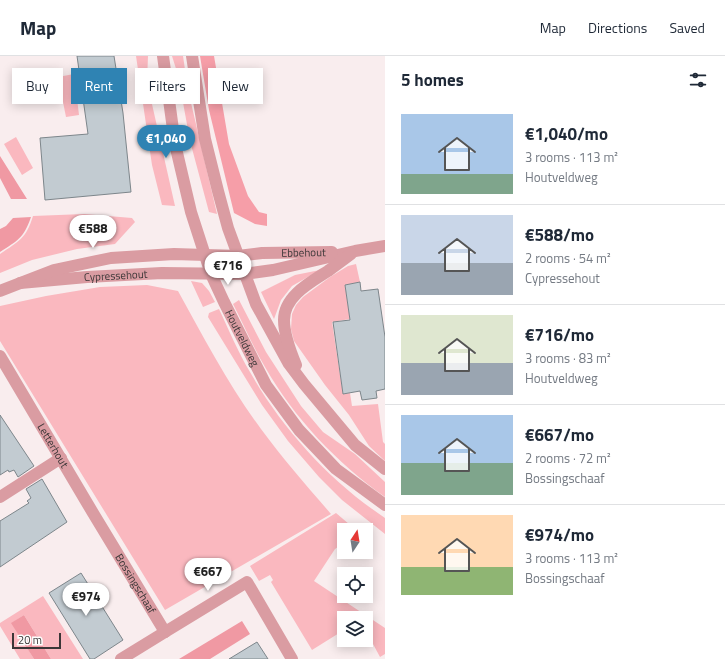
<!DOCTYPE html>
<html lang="en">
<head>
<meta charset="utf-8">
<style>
	body { margin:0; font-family:"Titillium Web",sans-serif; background:#f6f6f7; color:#1f2937; height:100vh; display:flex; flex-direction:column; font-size:15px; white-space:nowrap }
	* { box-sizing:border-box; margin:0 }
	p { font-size:13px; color:#747a83 }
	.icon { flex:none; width:22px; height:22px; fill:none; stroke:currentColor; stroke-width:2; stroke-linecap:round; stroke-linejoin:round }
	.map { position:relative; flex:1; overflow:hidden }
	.side { display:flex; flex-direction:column; background:#fff; width:340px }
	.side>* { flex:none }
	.top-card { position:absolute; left:12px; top:12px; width:313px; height:36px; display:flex; gap:8px }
	.needle { width:26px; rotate:12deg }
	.buttons { position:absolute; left:337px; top:467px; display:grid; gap:8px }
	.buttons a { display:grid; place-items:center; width:36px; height:36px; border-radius:0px; background:#fff; box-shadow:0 2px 10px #0003; font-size:20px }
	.scale { position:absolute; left:12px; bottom:10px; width:49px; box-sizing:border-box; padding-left:4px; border:2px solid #3b3637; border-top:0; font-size:11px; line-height:14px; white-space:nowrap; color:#3b3637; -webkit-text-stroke:3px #fdfefd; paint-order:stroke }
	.price { position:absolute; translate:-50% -34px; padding:0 9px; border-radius:14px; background:#fff; color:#222; font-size:13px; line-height:26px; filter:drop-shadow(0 1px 2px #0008) }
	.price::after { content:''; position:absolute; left:50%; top:24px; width:12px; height:9px; margin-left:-6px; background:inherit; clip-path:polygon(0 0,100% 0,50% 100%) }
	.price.current { background:#2f83b3; color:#fff }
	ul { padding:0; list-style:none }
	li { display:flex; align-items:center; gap:12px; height:100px; padding:0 16px }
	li+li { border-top:1px solid #e0e1e3 }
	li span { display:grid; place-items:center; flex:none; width:112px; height:80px; border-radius:0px; color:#555 }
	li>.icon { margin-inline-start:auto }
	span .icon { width:48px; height:48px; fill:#fffc; stroke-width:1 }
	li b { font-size:17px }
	h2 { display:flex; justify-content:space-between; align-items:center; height:48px; padding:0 16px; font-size:17px }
	.pill { padding:0 14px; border-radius:0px; background:#fff; box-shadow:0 2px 10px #0003; font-size:14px; line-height:36px }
	.pill.current { background:#2f83b3; color:#fff }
	header { display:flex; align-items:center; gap:24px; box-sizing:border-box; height:56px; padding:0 20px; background:#fff; border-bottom:1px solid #e0e1e3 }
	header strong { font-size:19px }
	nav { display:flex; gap:22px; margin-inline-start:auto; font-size:14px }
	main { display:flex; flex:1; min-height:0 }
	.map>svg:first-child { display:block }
</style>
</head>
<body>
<header>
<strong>Map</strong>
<nav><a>Map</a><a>Directions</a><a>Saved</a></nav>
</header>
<main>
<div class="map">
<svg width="385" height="603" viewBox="0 0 385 603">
	<rect width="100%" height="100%" fill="#f9edee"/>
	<path fill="#fab8bf" d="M136,0H148L147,26L175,150L162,149L152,109Z
		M172,0H183L188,34L217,158L209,156L190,85L178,19Z
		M74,18L79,59L66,61L58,21Z
		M16,81L33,112L22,119L4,88Z
		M84,158L132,162L135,166L115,188L77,193L32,204L0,217V198C19,185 26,183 33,160Z
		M356,208L360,226L345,229L350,263L332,266L343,338L350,337L352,350L378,348L383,386L385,388V405L369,390L349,359L325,329L294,285L291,273L292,258L296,249L303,241L330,221L348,210Z
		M320,214L292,230L281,244L274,263L261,236L295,219Z
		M191,225L202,227L209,235L215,246L203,251Z
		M147,229L178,235C204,282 229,330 261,373C283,403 307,430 331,458L165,554L0,285V250L46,240L100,231Z
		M239,244L266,296L301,350L323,376L355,398L385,426V441C337,407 294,362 265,311C253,291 244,269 233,248Z
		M219,253C229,274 238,296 250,316C283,374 330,425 385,462V478L342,444L319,421L288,385L262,349L208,261L209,257Z
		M336,457L356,474H344V487L335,493L314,525L385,572V598L380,601L366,575V562H344V574L312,594L271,526L273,524L270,519L259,525L250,510Z
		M43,540L83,603H51L24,559L12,567L34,603H20L0,570V567Z"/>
	<path fill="#f69ea8" d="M200,0H214L229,88L248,140L259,156L267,158V170L255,168L234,157L209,54Z"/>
	<path fill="#f099a3" d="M0,100L27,143H11L0,122Z
		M31,161C24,182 17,185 0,196V173L6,170L13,162Z
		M24,559L51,603H34L11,567Z
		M242,565L250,578L210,603H179Z"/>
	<path fill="#c2cbd1" stroke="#7d868b" d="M77,0H114L123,57L131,136L45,144L40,82L88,78Z
		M360,226L361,235L378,233L385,281V333L376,335L377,342L362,344L360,335L343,338L333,266L350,264L345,229Z
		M0,359L34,410L18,421L14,414L9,416L8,414L0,419Z
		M42,423L67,466L0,511V465L29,447L27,445L31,442L26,433Z
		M81,517L123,584L94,603H90L49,537Z
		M257,586L268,603H229Z"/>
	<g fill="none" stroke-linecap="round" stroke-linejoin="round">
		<g stroke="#da9ca2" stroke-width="12">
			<path id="s1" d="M163,0L175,88L191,156L211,218L224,246L266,329L299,374L336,413L385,449"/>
			<path d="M192,0L205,83L218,135L228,172L256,248L289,308L304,328L355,389L385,413"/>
			<path id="s2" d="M20,227L87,221L162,217L244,218L273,214L355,195L385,190"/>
			<path id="s3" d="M0,235L54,214L111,202L174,198L238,200L262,197L332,196"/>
			<path id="s4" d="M0,300L93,457L165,576L247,526L292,603"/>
			<path d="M296,309C291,297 284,277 284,264C284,240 311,226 328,215C335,210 343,204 351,198"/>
			<path d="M0,441L61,402"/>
			<path d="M121,603L165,576"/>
		</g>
	</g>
	<g text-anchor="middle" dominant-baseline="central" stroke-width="3.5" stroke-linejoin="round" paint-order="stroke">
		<g font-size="11" fill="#3b3637" stroke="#fdfefd">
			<text stroke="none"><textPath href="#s3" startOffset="309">Ebbehout</textPath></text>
			<text stroke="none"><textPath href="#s2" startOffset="96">Cypressehout</textPath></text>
			<text stroke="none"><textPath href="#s1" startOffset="295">Houtveldweg</textPath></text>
			<text stroke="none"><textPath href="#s4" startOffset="104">Letterhout</textPath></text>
			<text stroke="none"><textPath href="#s4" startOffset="265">Bossingschaaf</textPath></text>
		</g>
	</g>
</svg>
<div class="buttons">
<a><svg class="needle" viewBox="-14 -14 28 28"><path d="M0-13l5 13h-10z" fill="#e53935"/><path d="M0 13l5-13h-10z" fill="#747a83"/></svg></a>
<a><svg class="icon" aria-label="locate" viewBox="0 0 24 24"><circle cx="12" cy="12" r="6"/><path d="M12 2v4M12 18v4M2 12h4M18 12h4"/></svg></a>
<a><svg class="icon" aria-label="layers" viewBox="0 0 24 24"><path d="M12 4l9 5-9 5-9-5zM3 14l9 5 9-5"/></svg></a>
</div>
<div class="scale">20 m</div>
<b class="price current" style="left:166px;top:103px">€1,040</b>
<b class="price" style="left:93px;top:193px">€588</b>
<b class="price" style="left:228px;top:230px">€716</b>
<b class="price" style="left:208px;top:536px">€667</b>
<b class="price" style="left:86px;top:561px">€974</b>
<div class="top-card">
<a class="pill">Buy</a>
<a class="pill current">Rent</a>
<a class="pill">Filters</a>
<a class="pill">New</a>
</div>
</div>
<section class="side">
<h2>5 homes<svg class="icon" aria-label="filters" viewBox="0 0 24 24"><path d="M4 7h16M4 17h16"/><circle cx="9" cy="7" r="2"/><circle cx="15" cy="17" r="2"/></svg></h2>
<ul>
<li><span style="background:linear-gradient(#a9c7e8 75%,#7fa58c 0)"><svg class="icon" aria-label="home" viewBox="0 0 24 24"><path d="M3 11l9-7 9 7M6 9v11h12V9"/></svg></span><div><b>€1,040/mo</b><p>3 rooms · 113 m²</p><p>Houtveldweg</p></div></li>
<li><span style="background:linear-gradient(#c9d6e8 60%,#9aa5b1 0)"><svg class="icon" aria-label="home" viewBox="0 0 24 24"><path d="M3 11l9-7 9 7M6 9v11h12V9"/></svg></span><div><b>€588/mo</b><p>2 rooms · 54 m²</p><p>Cypressehout</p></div></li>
<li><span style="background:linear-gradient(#dfe7d0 60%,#9aa5b1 0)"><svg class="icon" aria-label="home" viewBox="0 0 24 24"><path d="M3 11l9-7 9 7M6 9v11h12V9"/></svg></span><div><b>€716/mo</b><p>3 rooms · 83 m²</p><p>Houtveldweg</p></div></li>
<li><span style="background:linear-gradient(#a9c7e8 60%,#7fa58c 0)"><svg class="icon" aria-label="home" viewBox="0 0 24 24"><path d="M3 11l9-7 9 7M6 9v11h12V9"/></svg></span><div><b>€667/mo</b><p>2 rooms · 72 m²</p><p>Bossingschaaf</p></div></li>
<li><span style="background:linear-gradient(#ffd9b3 65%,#8fb573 0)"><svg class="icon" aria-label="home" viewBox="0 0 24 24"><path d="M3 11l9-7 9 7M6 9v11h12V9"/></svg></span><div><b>€974/mo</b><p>3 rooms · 113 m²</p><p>Bossingschaaf</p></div></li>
</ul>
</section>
</main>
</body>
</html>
